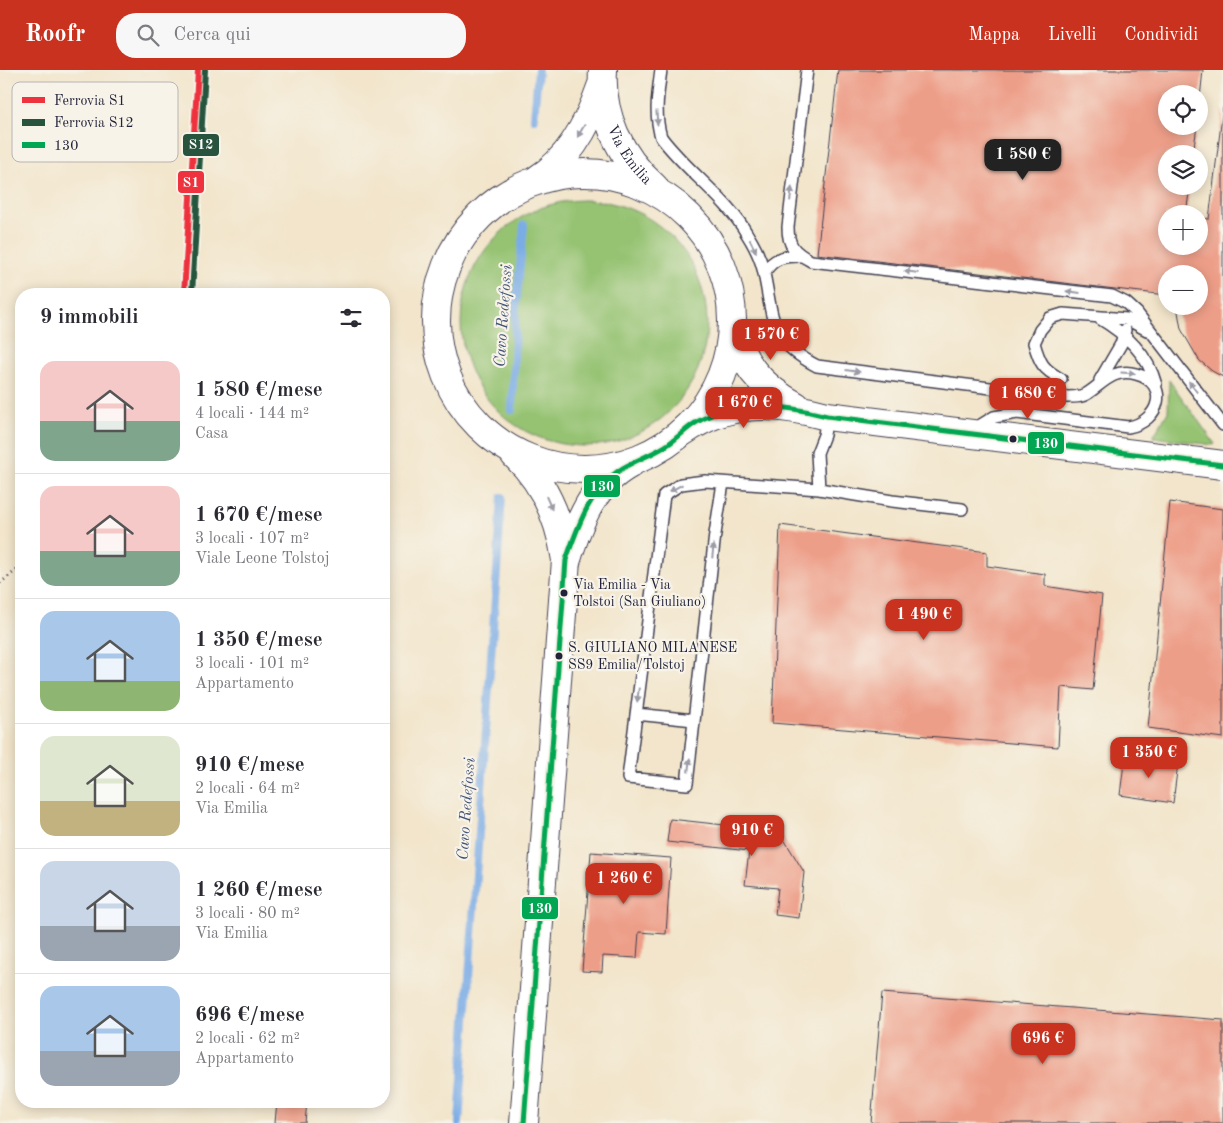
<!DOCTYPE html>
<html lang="it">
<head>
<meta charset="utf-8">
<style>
	body { margin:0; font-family:"Old Standard TT",serif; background:#f7f7f7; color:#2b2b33; height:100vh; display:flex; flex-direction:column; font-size:19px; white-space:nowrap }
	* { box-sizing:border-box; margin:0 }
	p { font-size:16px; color:#7c7c81 }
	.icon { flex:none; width:28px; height:28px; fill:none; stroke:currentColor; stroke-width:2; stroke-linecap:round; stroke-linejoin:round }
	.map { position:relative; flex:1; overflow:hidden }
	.panel { position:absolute; left:15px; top:218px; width:375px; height:820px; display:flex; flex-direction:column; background:#fff; border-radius:20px; box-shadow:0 2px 12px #0003 }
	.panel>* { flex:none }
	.controls { position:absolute; left:1158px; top:15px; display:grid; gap:10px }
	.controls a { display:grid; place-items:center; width:50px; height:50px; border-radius:50%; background:#fff; box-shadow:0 2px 12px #0003; font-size:25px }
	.price { position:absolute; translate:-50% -42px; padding:0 11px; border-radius:10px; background:#c8321e; color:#fff; font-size:16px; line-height:32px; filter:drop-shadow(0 1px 2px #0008) }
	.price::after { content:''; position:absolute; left:50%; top:30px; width:15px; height:11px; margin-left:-8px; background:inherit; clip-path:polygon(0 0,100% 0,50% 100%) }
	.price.selected { background:#222; color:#fff }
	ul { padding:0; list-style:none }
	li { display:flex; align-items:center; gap:15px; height:125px; padding:0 25px }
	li+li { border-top:1px solid #e1e1e2 }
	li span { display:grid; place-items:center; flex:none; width:140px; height:100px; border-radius:15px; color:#555 }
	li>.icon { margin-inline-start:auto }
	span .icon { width:60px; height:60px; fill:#fffc; stroke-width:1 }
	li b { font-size:21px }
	h2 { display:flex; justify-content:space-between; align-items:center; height:60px; padding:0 25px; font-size:21px }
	header { display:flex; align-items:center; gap:30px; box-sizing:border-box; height:70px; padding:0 25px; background:#c8321e; color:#fff }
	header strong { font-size:24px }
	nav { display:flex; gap:28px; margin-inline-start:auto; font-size:18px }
	.search { width:350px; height:45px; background:#f7f7f7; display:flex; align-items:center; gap:12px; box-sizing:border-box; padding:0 18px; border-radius:20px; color:#7c7c81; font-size:19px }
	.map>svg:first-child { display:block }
</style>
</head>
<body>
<header>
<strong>Roofr</strong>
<div class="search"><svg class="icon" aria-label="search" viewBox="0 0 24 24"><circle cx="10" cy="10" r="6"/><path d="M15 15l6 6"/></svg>Cerca qui</div>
<nav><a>Mappa</a><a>Livelli</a><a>Condividi</a></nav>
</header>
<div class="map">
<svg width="1223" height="1053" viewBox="0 0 1223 1053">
	<rect width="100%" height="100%" fill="#f7f3e8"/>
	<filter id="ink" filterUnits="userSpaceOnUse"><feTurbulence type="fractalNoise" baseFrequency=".02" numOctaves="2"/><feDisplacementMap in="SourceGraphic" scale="10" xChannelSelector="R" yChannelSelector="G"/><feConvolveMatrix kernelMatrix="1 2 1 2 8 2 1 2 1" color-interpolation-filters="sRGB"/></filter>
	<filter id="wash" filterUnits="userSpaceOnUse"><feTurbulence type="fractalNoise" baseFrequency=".0096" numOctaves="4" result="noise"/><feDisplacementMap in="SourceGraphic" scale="20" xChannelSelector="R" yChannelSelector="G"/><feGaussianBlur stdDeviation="1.12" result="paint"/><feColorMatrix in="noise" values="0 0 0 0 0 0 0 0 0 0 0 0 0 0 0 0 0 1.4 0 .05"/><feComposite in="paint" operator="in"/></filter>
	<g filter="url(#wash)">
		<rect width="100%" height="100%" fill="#f2e5cb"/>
		<path fill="#95c372" stroke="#5c7256" d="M461 253a123 123 0 1 1 246 0a123 123 0 1 1-246 0Z
			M1169,310L1215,374L1213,375L1153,367L1168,342Z"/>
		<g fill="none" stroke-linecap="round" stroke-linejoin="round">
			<path stroke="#7aace6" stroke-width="8" d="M534,49L538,0
				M512,340L516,236L524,155
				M459,1053L502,427"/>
		</g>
		<g id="blocks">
			<path fill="#ed9e88" d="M838,0H1203L1200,28L1199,24H1166V56H1197L1193,84H1166V116H1190L1186,144H1166V176H1199V148L1209,149L1223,38V307L1212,301L1199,290L1181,259L1177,236H1199V204H1166V225L817,184Z
				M1170,432L1223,439V668L1148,658Z
				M780,455L987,482V496L1045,504V516L1102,525L1093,620L1061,617L1058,677L772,653Z
				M1125,685L1178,693L1173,733L1120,725Z
				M670,749L779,761L804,802L799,848L775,845L778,818L745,815L749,781L667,772Z
				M591,782L671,788L666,864L639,862L637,888L603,886L602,902L582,901Z
				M882,923L1223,950V1053H871Z
				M277,1031H307L305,1053H275Z"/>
		</g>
	</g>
	<g filter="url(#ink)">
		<use href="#blocks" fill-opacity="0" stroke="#413f51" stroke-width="1"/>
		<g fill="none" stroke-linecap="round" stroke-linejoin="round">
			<defs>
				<path id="service" d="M661,0C658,23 654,44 661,67C686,101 726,127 747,164C754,175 760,187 763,199C774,247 767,270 817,296L1062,327C1071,327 1081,328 1088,323C1104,312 1114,298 1136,304C1171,313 1160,352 1128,357L1017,343L994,347L971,361
					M807,0L788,157C788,176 794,182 811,191L1112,226L1126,233L1137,243L1223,355
					M764,203C773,188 783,186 800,186
					M1099,248C1126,264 1148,284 1156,315
					M1061,309C1043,299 1040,294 1034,273L1040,260L1050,248L1063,244L1127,249L1147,260
					M1100,310L1121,274L1125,260
					M723,413L715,464L687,714L628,708L664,425L681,414L705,411L819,419L892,431L962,439
					M819,419L817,383L824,365L827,346
					M636,644L694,650"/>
				<path id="tertiary" d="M732,251C738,291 761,317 796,336
					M684,361C730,329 776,332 827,346L1223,395"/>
				<g id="primary">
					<path id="s1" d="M603,0C600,45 620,87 654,117"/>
					<circle cx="584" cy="251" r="148"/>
					<path d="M538,109C571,88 589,52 601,17"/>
					<path d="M515,385C545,413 560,451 566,490L524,1053"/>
					<path d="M567,489C579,451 593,414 630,394"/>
				</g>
			</defs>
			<use href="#service" stroke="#413f51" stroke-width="14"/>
			<use href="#tertiary" stroke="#413f51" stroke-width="30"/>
			<use href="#primary" stroke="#413f51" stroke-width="30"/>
			<path stroke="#413f51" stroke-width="3" stroke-dasharray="1 4" stroke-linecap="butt" d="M0,513L21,497"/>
			<use href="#service" stroke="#fff" stroke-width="11"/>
			<use href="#tertiary" stroke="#fff" stroke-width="28"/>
			<use href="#primary" stroke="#fff" stroke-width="28"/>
			<defs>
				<path id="bus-1" d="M524,1053L566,490C578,456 590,418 623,398C636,390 651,385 664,377C676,370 685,359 697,352C737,329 785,335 827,346L1223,395"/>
			</defs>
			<use href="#bus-1" stroke="#f7f3e8" stroke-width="9"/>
			<use href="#bus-1" stroke="#00a651" stroke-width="5"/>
			<defs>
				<path id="rail-1" d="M184,224L198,0"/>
				<path id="rail-2" d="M192,224L205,0"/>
			</defs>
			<use href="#rail-1" stroke="#f7f3e8" stroke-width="10"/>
			<use href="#rail-2" stroke="#f7f3e8" stroke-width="10"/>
			<use href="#rail-1" stroke="#ee333e" stroke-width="6"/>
			<use href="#rail-2" stroke="#28543d" stroke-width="6"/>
		</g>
		<defs><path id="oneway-solid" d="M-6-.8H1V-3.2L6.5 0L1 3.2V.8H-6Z" transform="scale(1.25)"/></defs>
		<g fill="#9c9ca7">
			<use href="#oneway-solid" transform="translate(657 48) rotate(85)"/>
			<use href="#oneway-solid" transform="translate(581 61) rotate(120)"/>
			<use href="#oneway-solid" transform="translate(791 124) rotate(-83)"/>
			<use href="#oneway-solid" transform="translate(753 176) rotate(63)"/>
			<use href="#oneway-solid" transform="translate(911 202) rotate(-173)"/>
			<use href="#oneway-solid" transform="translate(1073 222) rotate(-173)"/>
			<use href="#oneway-solid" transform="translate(853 301) rotate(7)"/>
			<use href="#oneway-solid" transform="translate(1128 303) rotate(4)"/>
			<use href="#oneway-solid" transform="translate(1193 317) rotate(-127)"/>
			<use href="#oneway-solid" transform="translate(676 418) rotate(151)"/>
			<use href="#oneway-solid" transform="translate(549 433) rotate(66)"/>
			<use href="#oneway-solid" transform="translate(713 481) rotate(-84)"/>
			<use href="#oneway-solid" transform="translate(638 625) rotate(97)"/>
			<use href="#oneway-solid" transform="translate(689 695) rotate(-83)"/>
		</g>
	</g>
	<g fill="#22223b" stroke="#f7f3e8" stroke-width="2">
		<circle cx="1013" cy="369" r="4.5"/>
		<circle cx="564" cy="523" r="4.5"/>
		<circle cx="559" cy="586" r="4.5"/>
	</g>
	<g text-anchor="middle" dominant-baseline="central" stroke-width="4.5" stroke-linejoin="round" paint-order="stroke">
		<g font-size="14" fill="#22223b" stroke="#f7f3e8" text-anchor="start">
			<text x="573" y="515">Via Emilia - Via<tspan x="573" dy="17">Tolstoi (San Giuliano)</tspan></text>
			<text x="568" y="578">S. GIULIANO MILANESE<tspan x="568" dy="17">SS9 Emilia/Tolstoj</tspan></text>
		</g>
		<g font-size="15" fill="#22223b" stroke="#f7f3e8">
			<text stroke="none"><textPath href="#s1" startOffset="91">Via Emilia</textPath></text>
		</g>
		<g font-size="16" font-style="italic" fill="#415277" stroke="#f7f3e8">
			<text transform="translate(504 246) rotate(-86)">Cavo Redefossi</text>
			<text transform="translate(467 739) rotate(-86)">Cavo Redefossi</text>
		</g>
	</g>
	<rect x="12" y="12" width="166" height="80" rx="8" fill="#f7f3e8" stroke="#b7b4b4" stroke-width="1"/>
	<rect x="22" y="27" width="23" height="6" fill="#ee333e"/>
	<rect x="22" y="49" width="23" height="7" fill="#28543d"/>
	<rect x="22" y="72" width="23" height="6" fill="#00a651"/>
	<g font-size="14" fill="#22223b">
		<text x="54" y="35">Ferrovia S1</text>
		<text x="54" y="57">Ferrovia S12</text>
		<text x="54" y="80">130</text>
	</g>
	<g stroke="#f7f3e8" stroke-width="2">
		<rect x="182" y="63" width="38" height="24" rx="5" fill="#28543d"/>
		<rect x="177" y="100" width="28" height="24" rx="5" fill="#ee333e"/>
		<rect x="1027" y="361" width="38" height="24" rx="5" fill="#00a651"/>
		<rect x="583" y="404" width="38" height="24" rx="5" fill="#00a651"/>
		<rect x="521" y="826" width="38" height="24" rx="5" fill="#00a651"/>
	</g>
	<g font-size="14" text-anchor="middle" font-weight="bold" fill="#fff">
		<text x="201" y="79">S12</text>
		<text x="191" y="117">S1</text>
		<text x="1046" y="378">130</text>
		<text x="602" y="421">130</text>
		<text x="540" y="843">130</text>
	</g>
</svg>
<div class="controls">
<a><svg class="icon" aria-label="locate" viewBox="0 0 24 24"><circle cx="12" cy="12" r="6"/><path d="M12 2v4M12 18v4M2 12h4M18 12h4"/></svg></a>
<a><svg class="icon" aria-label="layers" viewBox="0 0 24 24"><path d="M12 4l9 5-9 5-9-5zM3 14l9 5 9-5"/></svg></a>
<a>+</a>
<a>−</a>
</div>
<b class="price selected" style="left:1023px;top:111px">1 580 €</b>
<b class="price" style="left:771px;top:291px">1 570 €</b>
<b class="price" style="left:1028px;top:350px">1 680 €</b>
<b class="price" style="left:744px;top:359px">1 670 €</b>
<b class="price" style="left:924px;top:571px">1 490 €</b>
<b class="price" style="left:1149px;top:709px">1 350 €</b>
<b class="price" style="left:752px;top:787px">910 €</b>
<b class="price" style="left:624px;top:835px">1 260 €</b>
<b class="price" style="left:1043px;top:995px">696 €</b>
<section class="panel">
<h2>9 immobili<svg class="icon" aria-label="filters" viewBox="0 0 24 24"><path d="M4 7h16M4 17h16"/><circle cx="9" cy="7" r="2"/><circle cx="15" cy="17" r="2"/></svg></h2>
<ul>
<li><span style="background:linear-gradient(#f6c9c9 60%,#7fa58c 0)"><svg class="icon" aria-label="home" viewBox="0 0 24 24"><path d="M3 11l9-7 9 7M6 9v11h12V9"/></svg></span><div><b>1 580 €/mese</b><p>4 locali · 144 m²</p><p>Casa</p></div></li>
<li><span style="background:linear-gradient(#f6c9c9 65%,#7fa58c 0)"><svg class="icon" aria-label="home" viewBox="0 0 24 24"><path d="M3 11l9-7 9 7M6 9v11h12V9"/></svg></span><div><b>1 670 €/mese</b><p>3 locali · 107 m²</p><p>Viale Leone Tolstoj</p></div></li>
<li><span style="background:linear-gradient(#a9c7e8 70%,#8fb573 0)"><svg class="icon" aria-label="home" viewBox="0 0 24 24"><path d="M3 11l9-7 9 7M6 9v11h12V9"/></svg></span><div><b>1 350 €/mese</b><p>3 locali · 101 m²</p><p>Appartamento</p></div></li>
<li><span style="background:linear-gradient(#dfe7d0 65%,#c2b280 0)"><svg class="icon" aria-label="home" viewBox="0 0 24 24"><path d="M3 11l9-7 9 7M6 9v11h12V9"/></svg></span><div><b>910 €/mese</b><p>2 locali · 64 m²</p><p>Via Emilia</p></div></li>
<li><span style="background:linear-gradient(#c9d6e8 65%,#9aa5b1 0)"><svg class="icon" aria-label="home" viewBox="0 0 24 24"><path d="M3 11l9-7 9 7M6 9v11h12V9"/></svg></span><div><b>1 260 €/mese</b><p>3 locali · 80 m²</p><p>Via Emilia</p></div></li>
<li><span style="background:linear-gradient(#a9c7e8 65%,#9aa5b1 0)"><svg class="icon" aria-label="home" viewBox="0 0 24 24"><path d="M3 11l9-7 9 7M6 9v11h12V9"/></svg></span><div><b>696 €/mese</b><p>2 locali · 62 m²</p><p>Appartamento</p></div></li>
</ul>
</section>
</div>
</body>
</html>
